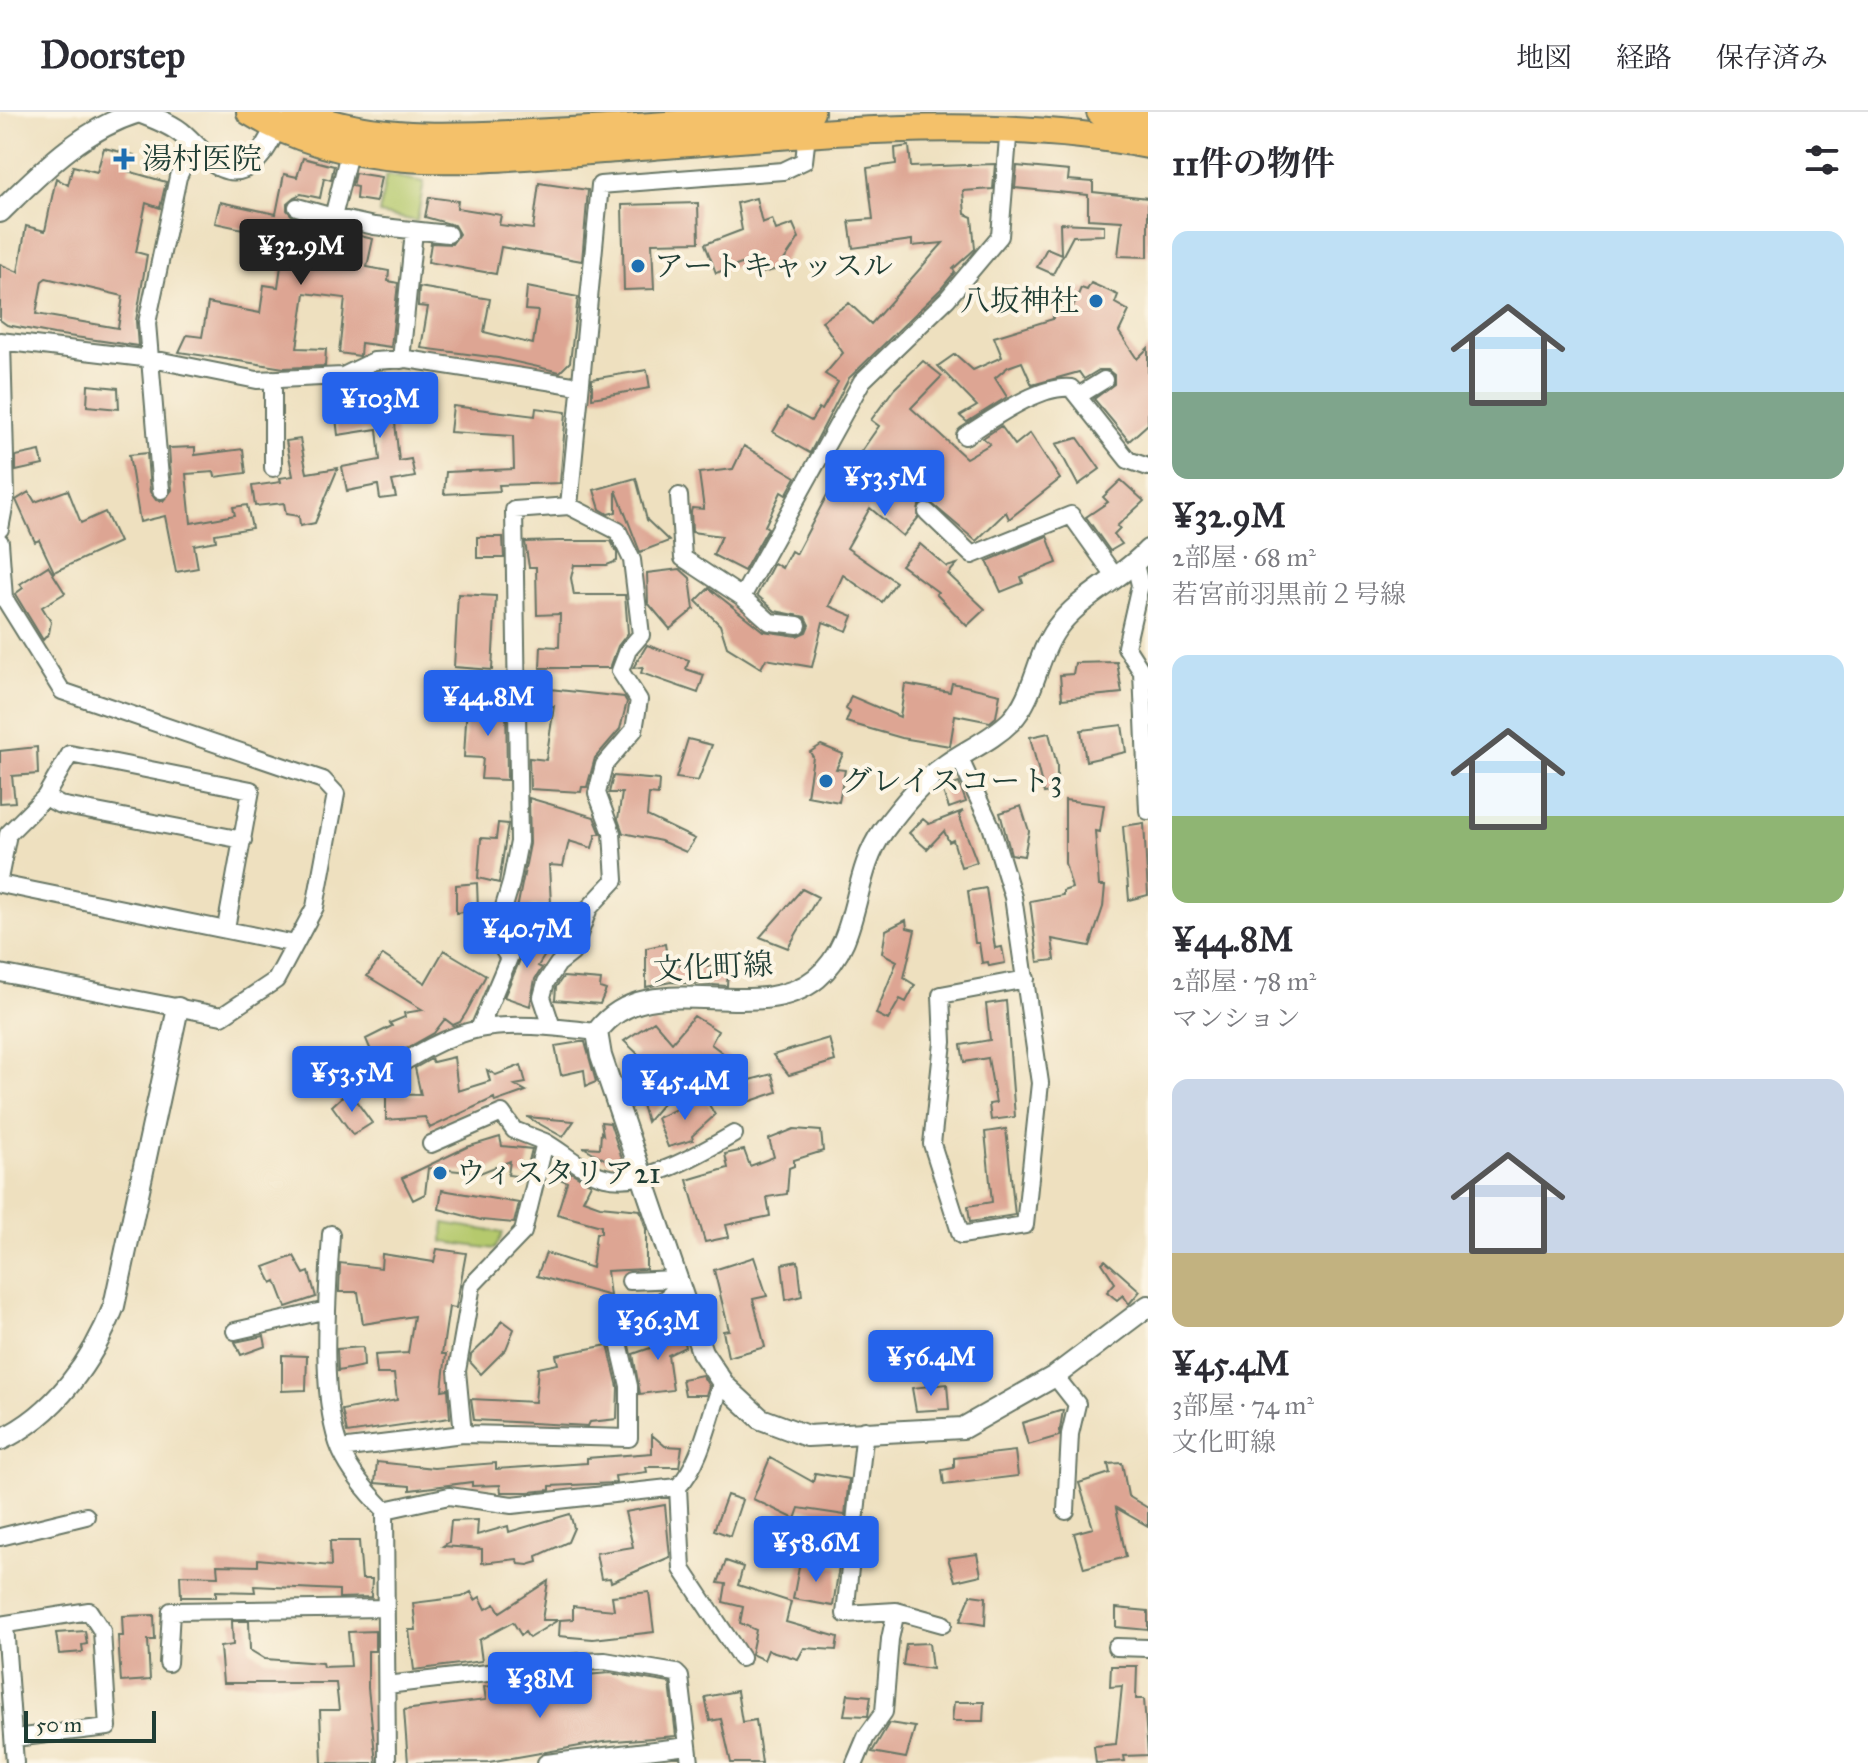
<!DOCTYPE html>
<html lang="ja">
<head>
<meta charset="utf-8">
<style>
	body { margin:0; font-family:"IM FELL Great Primer","Noto Serif JP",serif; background:#f7f7f7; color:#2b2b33; height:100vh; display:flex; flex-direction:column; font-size:30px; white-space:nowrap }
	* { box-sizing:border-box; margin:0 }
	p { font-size:26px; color:#7c7c81 }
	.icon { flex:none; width:44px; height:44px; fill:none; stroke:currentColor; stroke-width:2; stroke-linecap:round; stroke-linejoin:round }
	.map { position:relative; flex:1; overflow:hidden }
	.drawer { display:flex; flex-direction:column; background:#fff; width:720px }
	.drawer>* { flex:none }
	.scale { position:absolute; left:24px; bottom:20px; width:132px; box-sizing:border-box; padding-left:8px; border:4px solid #1f3d34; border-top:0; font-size:22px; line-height:28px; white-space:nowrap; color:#1f3d34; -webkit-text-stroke:6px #fcf5e5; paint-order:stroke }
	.price { position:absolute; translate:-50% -68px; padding:0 18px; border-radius:8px; background:#2563eb; color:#fff; font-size:26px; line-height:52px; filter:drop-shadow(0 2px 4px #0008) }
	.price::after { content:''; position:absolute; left:50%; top:48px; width:24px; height:18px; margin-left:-12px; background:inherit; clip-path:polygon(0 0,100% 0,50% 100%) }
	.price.active { background:#222; color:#fff }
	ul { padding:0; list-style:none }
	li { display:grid; align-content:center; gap:16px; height:424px; padding:0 24px }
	li span { display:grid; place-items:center; height:248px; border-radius:16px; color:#555 }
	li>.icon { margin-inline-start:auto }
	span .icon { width:144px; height:144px; fill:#fffc; stroke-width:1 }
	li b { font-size:34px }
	h2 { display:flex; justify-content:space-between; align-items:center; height:96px; padding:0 24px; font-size:34px }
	header { display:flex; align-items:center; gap:48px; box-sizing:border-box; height:112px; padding:0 40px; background:#fff; border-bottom:2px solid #e1e1e2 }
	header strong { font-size:38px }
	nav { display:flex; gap:44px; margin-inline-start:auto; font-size:28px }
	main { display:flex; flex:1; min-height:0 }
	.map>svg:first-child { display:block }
</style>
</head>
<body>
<header>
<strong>Doorstep</strong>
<nav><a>地図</a><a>経路</a><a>保存済み</a></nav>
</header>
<main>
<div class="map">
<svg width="1148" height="1651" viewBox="0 0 1148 1651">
	<rect width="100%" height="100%" fill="#fcf5e5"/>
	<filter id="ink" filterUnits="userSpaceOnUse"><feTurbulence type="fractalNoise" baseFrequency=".0125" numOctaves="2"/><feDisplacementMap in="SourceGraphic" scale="16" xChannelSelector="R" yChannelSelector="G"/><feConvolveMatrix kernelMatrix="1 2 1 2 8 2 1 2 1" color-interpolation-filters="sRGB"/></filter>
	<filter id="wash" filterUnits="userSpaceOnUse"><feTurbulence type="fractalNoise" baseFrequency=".006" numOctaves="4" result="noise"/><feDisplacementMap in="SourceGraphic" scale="32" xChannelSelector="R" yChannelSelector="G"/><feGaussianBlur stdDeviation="1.8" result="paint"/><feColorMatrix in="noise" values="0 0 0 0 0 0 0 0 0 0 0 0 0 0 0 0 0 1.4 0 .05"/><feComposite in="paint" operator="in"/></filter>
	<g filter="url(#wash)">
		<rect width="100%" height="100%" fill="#eee0bf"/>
		<path fill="#b5c96d" stroke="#6a8350" stroke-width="2" d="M386,63L424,70L417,109L379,102Z
			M444,1111L503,1121L495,1137L443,1130Z"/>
		<g id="blocks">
			<path fill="#dda593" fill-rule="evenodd" d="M909,34L911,55L995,52L993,77L963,79L965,102L972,105L975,137L953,157L955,160L941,177L849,266L810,341L773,320L787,296L811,309L819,296L822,298L838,270L825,262L843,241L822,209L849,191L871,212L943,131L912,134V128L853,136L849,109L873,107L867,56L896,52L895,36Z
				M104,36L134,43L128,59L166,70L160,96L146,91L136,140L147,143L136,209L138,234L54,222L7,213L0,208V152L18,160L26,114L45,119L56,66L68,73L73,54L97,60ZM46,166L123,184L118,216L36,202L42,169Z
				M303,46L334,54L331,68L324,66L320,86L301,82L294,85L287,91V98L297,109L373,127L367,155L389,159L388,169L398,171L391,235L361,231L360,244L339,241L345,186L305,181L297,236L326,237L325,254L284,256L179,240L187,223L202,225L208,191L260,201L264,173L278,175L285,126L215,111L220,90L276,102L284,62L297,65Z
				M1017,54L1069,59L1068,68L1093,70V80L1148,86V145L1118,144L1122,109L1088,107V83L1015,76Z
				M355,61L381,65L376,90L356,87L357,75L352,74Z
				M539,71L588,78L582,149L501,135L496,162L428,150L431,131L452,132L459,122L454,113L425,105L429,85L458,89L457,96L501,103L499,113L533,117Z
				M756,86L762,111L772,107L776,118L793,112L799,126L778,157L757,162L753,148L716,161L705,132L742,118L737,91Z
				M698,91L699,130L652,131L654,177L624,178L622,93Z
				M1060,111L1104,113V123L1073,124L1053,162L1037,155L1047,136L1061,142Z
				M1091,171L1118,183L1115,191L1129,199L1119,220L1137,247L1148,236V312L1129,329L1094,287L1114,272V263L1108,258H1099L1084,267L1079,260L1032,273L1022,250L1008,255L995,266L1007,285L967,310L960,304L977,294L938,254L955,242L973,258L1002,245L994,225L1053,207V202L1072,197L1081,176L1087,178Z
				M419,175L490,187L484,220L533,232L538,199L525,198L527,175L578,185L570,250L560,260L498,246L421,236L428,195L418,194Z
				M923,249L942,264L911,296L966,346L990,332L983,326L1001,314L1015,333L1030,321L1060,367L1009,407L1006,400L976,429L930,390L919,393L918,406L903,424L870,396L847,436L896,470L882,490L843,463L829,494L853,504L847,519L823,510L812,555L766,547L761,556L727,535L720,513L696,489L709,476L763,519L797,524L806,520L809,513L805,505L775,499L757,483L774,451L782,456L791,439L796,442L827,383L831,386L834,381L843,386L854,366L846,361L879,314L871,308L894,277Z
				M647,258L650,276L592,286V267Z
				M88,273L118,276L119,297L87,294Z
				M426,276L429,296L394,301L399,349L411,347L415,365L392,369L396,385L380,387L378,373L347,379L342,355L380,348L377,317L338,323L335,297L379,290L378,283Z
				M453,294L535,304L536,296L566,300L560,371L499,373L500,379L444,382L446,360L514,357L513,324L450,320Z
				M1078,326L1100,357L1078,373L1056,332Z
				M300,327L307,361L338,356L315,411L300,414L299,404L286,402L284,391L255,394L252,374L281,370L280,366L293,364L286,329Z
				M744,334L796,365L786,383L781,380L765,414L768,416L744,459L713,443L722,424L692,420L691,400L692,396L704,397L699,361L733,357Z
				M195,335V343L243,337L246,361L215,365L214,360L186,362L191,411L235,403L233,395L247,393L252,416L215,422L216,429L194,433L198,456L176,460L165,404L140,410L129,343L147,341L150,380L156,388L163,389L172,378L169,336Z
				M40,339L43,353L16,359V344Z
				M636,366L647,408L669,429L640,440L616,378V400L608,402L600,397L594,378Z
				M1121,368L1144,389L1117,414L1120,416L1114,422L1122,432L1110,439L1086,405L1108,390L1103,385Z
				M68,378L81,411L105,400L119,430L54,460L39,428L35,430L16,388L29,380L35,390Z
				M1047,424L1057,451L1021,465L1023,471L1001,480L987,449Z
				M477,425H503L504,446H477Z
				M559,429H611L617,441V449L607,453H574L571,466L574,483H625L628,521L618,534L610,556H540L541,534L559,535L560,502L537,503L536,455H529L525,430Z
				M920,432L947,455L957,452L948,462L985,497L967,514L936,482L938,480L901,453Z
				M48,454L65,481L42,495L51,510L49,521L43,528L15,482L23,476L20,472Z
				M680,457L690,466L694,497L670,517L648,491L647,461Z
				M458,482L496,484L492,558L454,555Z
				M647,533L689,548L686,557L704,563L698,581L641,561L643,555L633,556Z
				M1117,550L1122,581L1062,587L1060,563L1073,562L1075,551Z
				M952,571L1000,582L996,605L990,610L955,603L950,634L902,626L846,610L850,600L846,597L851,584L900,605L905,572L950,580Z
				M540,576L624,585L627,590L620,617L595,646L587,675H582L581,680L530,677L529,646L546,648L554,594H539Z
				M491,585L506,587L507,668L481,667L483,646L464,645L467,591L490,594Z
				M1122,613L1126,640L1086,649L1081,618Z
				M1049,621L1057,653V679L1044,681L1030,625Z
				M688,627L712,633L698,669L676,666Z
				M821,633L843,642L836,657L845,658L839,690L807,684L813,645L810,640Z
				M37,635L38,662L12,664L15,690L0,691V639Z
				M613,664L659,668L658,683L649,682L647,704L695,727L686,740L661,729L623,721L618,707L622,681H609Z
				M959,671L966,690L949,696L942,677Z
				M529,686L594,705L601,722H596L592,736L569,729L563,754L549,753L551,793L531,794L530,809L516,802L530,732Z
				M1065,688L1104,693L1100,720L1095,719L1099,774H1105L1103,795L1090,834L1052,827L1055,848L1038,850L1030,789L1063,783V779L1072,776L1065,751Z
				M1021,694L1029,719L1024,744L1011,742L1000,701Z
				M963,699L959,703L977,750L961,755L953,728L949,730L944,719L927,737L909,721L923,707L929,712Z
				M498,711L508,712L499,771L478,766L481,726L496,727Z
				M1144,711L1148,783L1129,788L1123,714Z
				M477,771L478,798L456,801V773Z
				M986,776L995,836L1002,835L1005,851L989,854L988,850L982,851L979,831H975L968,779Z
				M802,777L818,785L788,836L760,825Z
				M906,808L907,816L915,818L904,866L915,873L906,890L900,887L888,908L876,902L897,849L882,841L886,818Z
				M526,821L552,832L538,854L542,856L535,867L530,894L504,885L519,850Z
				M665,832L668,852L728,855L727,874L671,870L646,875V836Z
				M444,838L486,863L466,901L460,910L453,913L445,907L434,921L377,953L366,927L392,914L390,911L405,905L404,901L423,898L367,864L383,843L425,871Z
				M563,865L601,868L600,876L606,878L600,892L555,888L556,875Z
				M1006,889L1015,1005L991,1008L989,992L996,991L988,946L964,950L961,933L990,928L986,892Z
				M694,904L718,919L711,932L735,950L721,968L682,944L690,959L647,1010L629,948L638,942L624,929L654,909L672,930Z
				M829,926L835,949L789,963L773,943Z
				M580,930H585L596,970L586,974L584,958L561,963L555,934Z
				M338,941L344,963L314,972L309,947Z
				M454,945L458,979L490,969L487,958L496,963L521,953L526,971L515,973L526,979L495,990L494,986L430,1016L425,1005L386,1008V982L421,983L415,956L431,947L433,950Z
				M772,962L777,980L745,991L739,971Z
				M345,982H351L372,1011L353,1023L332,994Z
				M704,984L715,1003L692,1024L693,1028L668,1035L657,1006Z
				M527,1005L574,1009L563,1025Z
				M601,1010L610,1011L624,1053L617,1054L583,1035L600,1036L601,1020L603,1022Z
				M794,1017L821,1019L823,1039L794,1048V1054L789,1056L787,1082L767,1085L770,1104L726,1113L729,1125L705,1130L687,1068L728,1056L725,1042L744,1038L750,1054L774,1045L769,1027Z
				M1006,1017L1015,1103L970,1110L968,1094L992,1090L985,1020Z
				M500,1025L502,1034L532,1037L525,1065L508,1063L510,1049L480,1061L428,1056L425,1082L413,1088L402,1066L467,1035Z
				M565,1057L591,1072L583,1088L600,1094L640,1098L646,1117V1157L607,1159L610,1184L537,1164L546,1141L592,1156L596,1121H601V1114L557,1102L567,1070L560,1067Z
				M442,1078L519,1091L514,1111L481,1108L439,1097Z
				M437,1137L466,1141L456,1196L449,1195L442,1242H446L442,1278L448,1277L450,1306L347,1321L342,1298L397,1288L394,1262H377L375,1243L408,1241L414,1204L363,1212L358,1180H339L340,1151L381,1156L382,1142L434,1150Z
				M294,1144L304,1162L309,1160L316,1185L286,1195L276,1169L272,1171L264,1155Z
				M754,1145L767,1184L753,1187L765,1235L728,1245L723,1219L729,1218L714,1158Z
				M1105,1148L1140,1179L1129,1192L1123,1183L1117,1188L1107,1180L1115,1171L1102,1151Z
				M798,1149L802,1184L786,1188L782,1152Z
				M502,1208L514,1217L506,1237L481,1262L470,1250L471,1243L493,1222Z
				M680,1215L685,1235L668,1243L673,1278L640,1282L633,1242L656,1234L654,1223Z
				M264,1224L266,1234L241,1243L235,1230Z
				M608,1233L618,1275L617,1307L590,1310L588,1314L474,1308L471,1287L535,1290L538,1256L558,1252L556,1243Z
				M363,1235L364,1254L338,1259L337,1237Z
				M282,1243L307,1244L306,1278L282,1279Z
				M702,1263L709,1274L706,1283H685L682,1267Z
				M947,1272L949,1297L916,1299L912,1276Z
				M1063,1298L1059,1324L1028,1333L1022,1311Z
				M652,1323L665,1334L682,1335L679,1355H646L647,1360L615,1364L616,1371L550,1374V1378L528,1380H501L500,1373L472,1374V1370L410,1378V1374L375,1371L377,1350L434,1356L496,1351V1357L587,1351V1346L652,1341Z
				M1015,1339L1018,1364L944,1373L942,1358L954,1356V1346Z
				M770,1346L813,1370L815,1361L849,1367L845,1403L799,1396L795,1407L753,1387Z
				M1122,1351L1128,1384L1148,1396V1414L1116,1396L1126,1445L1084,1456L1074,1421L1093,1416L1079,1371L1110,1361L1108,1352Z
				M727,1383L742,1388L730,1424L714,1418Z
				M665,1393L670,1445L611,1470L610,1466L601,1467L596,1441L633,1435L625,1400Z
				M570,1402L574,1416L568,1430L537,1444L538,1450L528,1453L519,1452L517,1447L482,1451V1437L443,1434L449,1430L451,1409L478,1408L477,1423L508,1414L509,1420Z
				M330,1429H359L362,1467H372L371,1485L339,1486V1478L254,1474L255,1480L216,1479V1485H181L180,1463L218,1464L217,1453L258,1454V1447L331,1454Z
				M977,1442L981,1463L955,1469L948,1446Z
				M726,1449L743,1455L738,1473L791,1490L786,1510L838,1525L836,1538L804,1536L798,1547L768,1538L764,1548L751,1542L756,1518L740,1511L743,1495L723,1490L726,1472L718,1471Z
				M800,1450L839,1455L833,1494L793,1487Z
				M548,1469L542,1508H558L529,1526L525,1520L521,1523L513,1510L479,1528L482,1549L414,1558L409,1518H416L413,1491L462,1485L471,1480L475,1488L480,1485L486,1497L495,1492L500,1500Z
				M649,1480L654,1520L593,1527L559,1524L560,1508L573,1507V1494L614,1498L612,1484Z
				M971,1483L986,1485L985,1513L960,1509Z
				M1116,1496L1148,1499V1518L1116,1515Z
				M154,1503L155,1528H148L150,1568L121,1570L118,1524H123L122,1504Z
				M232,1509H249L250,1538L265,1547L322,1551L323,1555L351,1554L348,1520L375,1519V1539H368V1576L376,1651H322L320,1598H339L336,1571H223L220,1535L233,1533Z
				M85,1519L87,1532L82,1533L83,1540L59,1542L56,1521Z
				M929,1531L932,1557L903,1553L906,1532Z
				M1111,1554H1137L1136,1587H1144L1148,1643L1124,1644L1125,1649L1096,1651L1094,1634L1116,1632L1122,1574L1110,1575Z
				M610,1561L670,1571L676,1624L603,1630L489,1650L408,1651L404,1598L486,1588L484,1575L553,1564L555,1578L587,1576L586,1563Z
				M737,1579L742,1610L756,1608L762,1651H731L721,1607L710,1609L705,1585Z
				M848,1582L871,1584L868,1604L844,1603Z
				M954,1590H984L983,1609H952Z
				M889,1611L915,1615L906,1646L872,1640Z"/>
		</g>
	</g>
	<g filter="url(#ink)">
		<use href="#blocks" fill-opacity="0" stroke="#677665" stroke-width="2"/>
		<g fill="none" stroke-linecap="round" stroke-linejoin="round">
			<defs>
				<path id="minor" d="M350,37L333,105L374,114L448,122
					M297,95L333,105
					M0,229L152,247L257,268L343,264L374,249L407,247L579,274
					M401,248L414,119
					M1078,284L1104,268
					M965,324C991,308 1040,272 1071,276L1128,348L1148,355
					M273,356V267
					M161,378L147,211L178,65L192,35
					M679,384L683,446L742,485L770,510L798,513
					M927,400L972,443L1071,403L1116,466
					M0,417L6,384L2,230
					M0,430L4,486L62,579L323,668L336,682L315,795L276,868L222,904L0,861
					M1135,452L1140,473L1126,535L1142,560L1148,699
					M742,485L862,269L947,187L1000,124L1009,14
					M959,645L991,714L1013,785L1040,971L1025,1113L961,1123L932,1032L943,930L941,883L1026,867
					M45,685L60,693L243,728
					M0,762L8,722L45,685L70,642L251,678L226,816
					M0,772L295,832
					M552,915L542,885L546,870L558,852L572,841L589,796L615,768L612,721L597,681L604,653L634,618L639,588L620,559L628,538L641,523L632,448L618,419L569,394
					M479,917L509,846L495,825L511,771L519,730L514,398L569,394L600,73L783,59L804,49L807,23
					M373,969C406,949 440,925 479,917C516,910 560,916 597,920
					M431,1032L502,1001L514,1018L545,1030
					M331,1122C328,1179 318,1286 341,1339C351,1361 368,1381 385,1398L387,1651
					M630,1169L675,1167
					M235,1219L327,1198
					M1055,1264L1077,1292L1070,1322L1066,1399
					M865,1318L845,1502L896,1499L943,1512
					M463,1322L457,1259L472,1173L523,1120L545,1030C563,1040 584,1060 605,1065C646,1075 700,1041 734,1022
					M340,1337L463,1322L629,1326V1274L618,1226L678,1176
					M678,1375L682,1457L741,1546
					M385,1398L449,1384L512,1393L678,1375C702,1350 710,1302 722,1270
					M0,1425L86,1404
					M0,1513L89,1499L102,1519L108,1615L14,1626
					M5,1513L15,1651
					M1116,1535L1148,1536
					M168,1551L171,1499L386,1496
					M387,1573L579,1550L605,1549L676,1561L680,1565L690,1651
					M546,1651L688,1634
					M855,1651L866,1625L884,1600L890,1527L896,1499"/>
				<path id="tertiary" d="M0,100C42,59 82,17 139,0C154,6 172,12 184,23C203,40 226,74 255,48C268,36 275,15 284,0
					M1148,438C1120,468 1080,484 1056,517C1036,545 1035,584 1011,609C992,628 967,638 946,653C920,671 901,695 883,719C850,765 862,828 817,866C755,917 648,850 597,920L601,944L702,1240L725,1274L761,1307L807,1324L963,1316L1055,1264L1148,1194
					M0,1328C55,1303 93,1248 114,1194L178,896"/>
				<path id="primary" d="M250,0C360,68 495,45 617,37C788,24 980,0 1148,33
					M297,0C379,32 464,24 550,20C637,16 724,9 811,0
					M1100,0L1148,10"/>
			</defs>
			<use href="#minor" stroke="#677665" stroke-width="20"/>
			<use href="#tertiary" stroke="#677665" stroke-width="24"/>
			<use href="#primary" stroke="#677665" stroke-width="30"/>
			<use href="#minor" stroke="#fff" stroke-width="16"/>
			<use href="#tertiary" stroke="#fff" stroke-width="20"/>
			<use href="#primary" stroke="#f4c16a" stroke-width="26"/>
		</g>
	</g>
	<g fill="#1f6fb2" stroke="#fcf5e5" stroke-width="3">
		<path d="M120 35h8v8h8v8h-8v8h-8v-8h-8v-8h8z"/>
		<circle cx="638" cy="154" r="8"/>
		<circle cx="1096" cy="189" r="8"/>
		<circle cx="826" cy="669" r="8"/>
		<circle cx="440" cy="1061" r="8"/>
	</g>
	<g text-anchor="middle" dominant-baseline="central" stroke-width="8" stroke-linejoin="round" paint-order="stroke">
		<g font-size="30" fill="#1f3d34" stroke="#fcf5e5" text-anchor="start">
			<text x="142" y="47">湯村医院</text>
			<text x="654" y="154">アートキャッスル</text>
			<text x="1080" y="189" text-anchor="end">八坂神社</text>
			<text x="842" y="669">グレイスコート3</text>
			<text x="456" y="1061">ウィスタリア21</text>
		</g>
		<g font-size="30" fill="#1f3d34" stroke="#fcf5e5">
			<text transform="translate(713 855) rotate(-3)">文化町線</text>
		</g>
	</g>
</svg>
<div class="scale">50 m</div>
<b class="price active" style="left:301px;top:175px">¥32.9M</b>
<b class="price" style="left:380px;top:328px">¥103M</b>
<b class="price" style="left:885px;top:406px">¥53.5M</b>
<b class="price" style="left:488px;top:626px">¥44.8M</b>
<b class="price" style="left:527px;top:858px">¥40.7M</b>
<b class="price" style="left:352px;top:1002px">¥53.5M</b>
<b class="price" style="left:685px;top:1010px">¥45.4M</b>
<b class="price" style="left:658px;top:1250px">¥36.3M</b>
<b class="price" style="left:931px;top:1286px">¥56.4M</b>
<b class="price" style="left:816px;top:1472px">¥58.6M</b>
<b class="price" style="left:540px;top:1608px">¥38M</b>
</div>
<section class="drawer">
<h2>11件の物件<svg class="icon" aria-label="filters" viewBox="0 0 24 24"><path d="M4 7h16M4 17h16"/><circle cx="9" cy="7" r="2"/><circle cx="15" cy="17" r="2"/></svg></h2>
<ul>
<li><span style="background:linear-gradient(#bfe0f5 65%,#7fa58c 0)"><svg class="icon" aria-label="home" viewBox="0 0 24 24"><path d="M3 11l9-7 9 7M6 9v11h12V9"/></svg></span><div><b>¥32.9M</b><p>2部屋 · 68 m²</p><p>若宮前羽黒前２号線</p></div></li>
<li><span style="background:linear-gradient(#bfe0f5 65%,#8fb573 0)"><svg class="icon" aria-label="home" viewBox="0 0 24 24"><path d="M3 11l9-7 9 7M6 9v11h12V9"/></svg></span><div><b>¥44.8M</b><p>2部屋 · 78 m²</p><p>マンション</p></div></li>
<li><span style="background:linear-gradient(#c9d6e8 70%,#c2b280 0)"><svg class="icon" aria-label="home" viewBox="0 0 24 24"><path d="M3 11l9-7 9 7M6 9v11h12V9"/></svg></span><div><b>¥45.4M</b><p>3部屋 · 74 m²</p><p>文化町線</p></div></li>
</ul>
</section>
</main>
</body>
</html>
